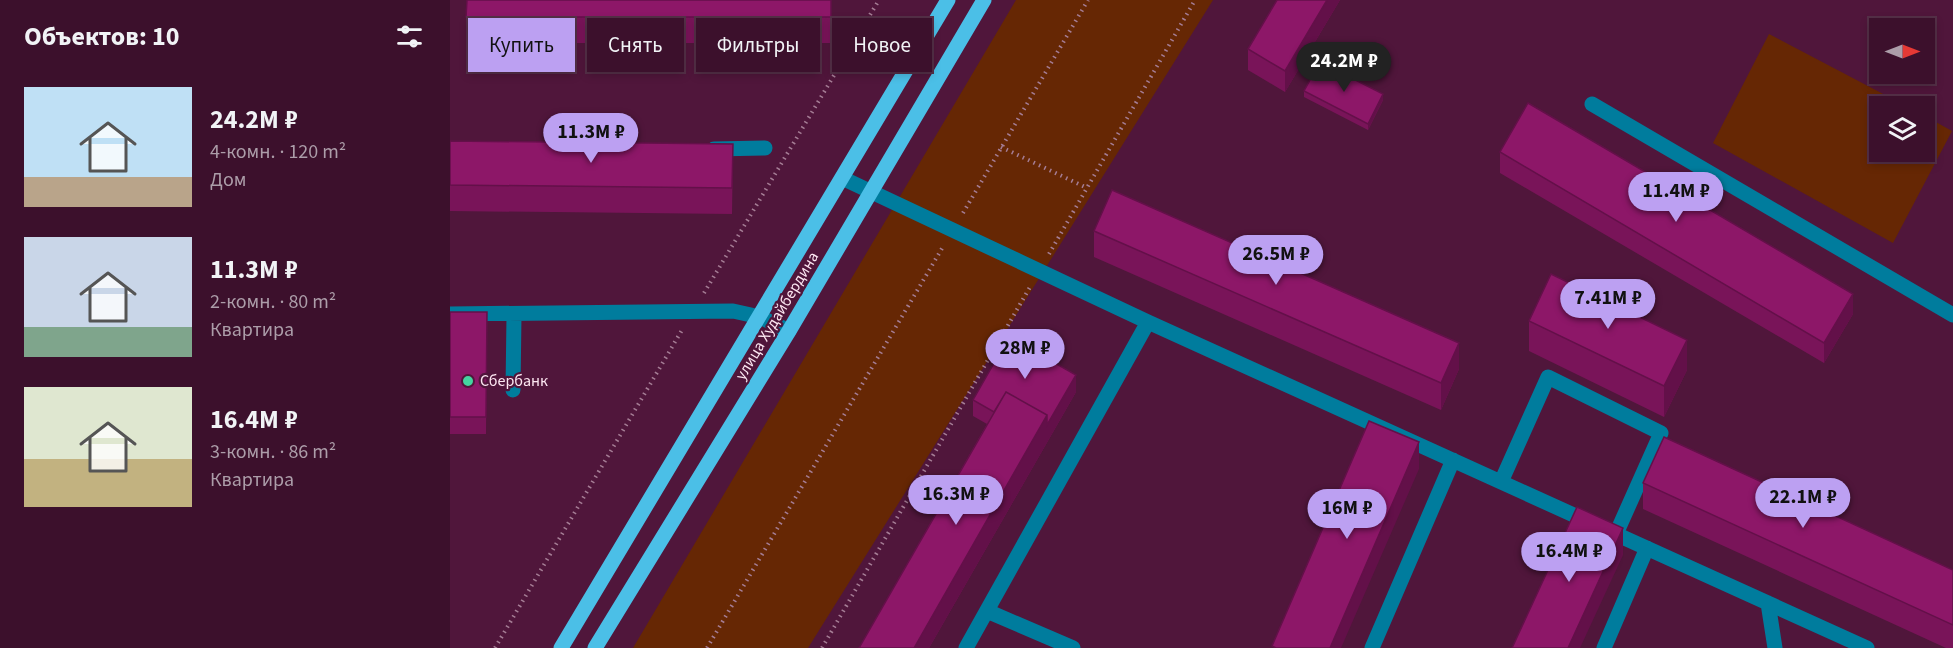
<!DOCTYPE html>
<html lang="ru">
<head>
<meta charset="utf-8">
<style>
	body { margin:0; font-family:"Source Sans 3",sans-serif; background:#431934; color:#f1f3f6; height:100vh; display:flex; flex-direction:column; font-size:22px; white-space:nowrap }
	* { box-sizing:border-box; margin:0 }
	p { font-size:20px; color:#ac9da9 }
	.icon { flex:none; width:33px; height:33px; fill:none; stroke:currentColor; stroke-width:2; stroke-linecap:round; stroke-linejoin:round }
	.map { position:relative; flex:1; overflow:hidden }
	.drawer { display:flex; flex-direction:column; background:#3c102c; width:450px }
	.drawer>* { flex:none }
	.guide { position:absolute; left:18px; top:18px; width:570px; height:54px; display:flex; gap:12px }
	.needle { width:39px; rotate:90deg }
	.fabs { position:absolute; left:1419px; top:18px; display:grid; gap:12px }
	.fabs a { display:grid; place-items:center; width:66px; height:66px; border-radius:0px; background:#3c102c; box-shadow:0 3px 9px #0003,0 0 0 2px #553048; font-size:30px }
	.price { position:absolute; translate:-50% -51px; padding:0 14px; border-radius:21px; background:#bca0f2; color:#111; font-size:20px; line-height:39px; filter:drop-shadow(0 2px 3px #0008) }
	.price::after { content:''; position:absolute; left:50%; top:36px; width:18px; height:14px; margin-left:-9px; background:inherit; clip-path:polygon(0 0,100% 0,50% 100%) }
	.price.selected { background:#222; color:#fff }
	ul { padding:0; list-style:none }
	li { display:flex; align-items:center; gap:18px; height:150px; padding:0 24px }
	li span { display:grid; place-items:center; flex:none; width:168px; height:120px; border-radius:0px; color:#555 }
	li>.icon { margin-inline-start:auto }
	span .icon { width:72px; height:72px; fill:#fffc; stroke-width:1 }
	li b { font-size:26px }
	h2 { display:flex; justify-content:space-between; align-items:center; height:72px; padding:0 24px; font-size:26px }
	.chip { padding:0 21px; border-radius:0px; background:#3c102c; box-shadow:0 3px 9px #0003,0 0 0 2px #553048; font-size:21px; line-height:54px }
	.chip.selected { background:#bca0f2; color:#111 }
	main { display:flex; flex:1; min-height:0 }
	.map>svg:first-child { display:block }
</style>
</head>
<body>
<main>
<section class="drawer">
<h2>Объектов: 10<svg class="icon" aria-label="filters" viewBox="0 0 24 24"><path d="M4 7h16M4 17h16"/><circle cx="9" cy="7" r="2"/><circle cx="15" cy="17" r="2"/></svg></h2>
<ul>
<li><span style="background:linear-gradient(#bfe0f5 75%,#b9a48a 0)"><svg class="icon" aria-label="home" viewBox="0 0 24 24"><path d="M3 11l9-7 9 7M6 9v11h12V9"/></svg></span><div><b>24.2M ₽</b><p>4-комн. · 120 m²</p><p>Дом</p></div></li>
<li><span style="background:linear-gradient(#c9d6e8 75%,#7fa58c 0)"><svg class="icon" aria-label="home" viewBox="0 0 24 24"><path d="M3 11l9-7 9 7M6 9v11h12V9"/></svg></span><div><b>11.3M ₽</b><p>2-комн. · 80 m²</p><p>Квартира</p></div></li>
<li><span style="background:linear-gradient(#dfe7d0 60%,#c2b280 0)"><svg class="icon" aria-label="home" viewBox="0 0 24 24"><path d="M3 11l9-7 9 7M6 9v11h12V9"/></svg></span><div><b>16.4M ₽</b><p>3-комн. · 86 m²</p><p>Квартира</p></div></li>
</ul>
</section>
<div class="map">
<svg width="1503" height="648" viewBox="0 0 1503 648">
	<rect width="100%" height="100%" fill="#50163b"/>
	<path fill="#662704" d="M566,0H763L358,648H183Z
		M1319,34L1456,106H1430V152H1474L1475,116L1502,131L1443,243L1263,143Z"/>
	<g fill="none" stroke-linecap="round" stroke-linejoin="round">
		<path stroke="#a57d95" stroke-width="4" stroke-dasharray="1.5 4.5" stroke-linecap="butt" d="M551,147L637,188
			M513,213L638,0
			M599,254L745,0
			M254,293L429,0
			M45,648L232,330
			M257,648L494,245
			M372,648L580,287"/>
		<path stroke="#007c9d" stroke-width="15" d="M1142,104L1503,315
			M264,149L315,148
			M392,178L698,322L1417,648
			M0,314L283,311L310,317L339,331
			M63,390L64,315
			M1051,482L1098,377L1211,433L1166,534
			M1318,603L1325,648
			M537,611L623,648
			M516,648L698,322
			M922,648L1003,460
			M1154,648L1197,548"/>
		<path stroke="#4bbfe7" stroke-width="15" d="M111,648L498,0
			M145,648L339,331L534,0"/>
	</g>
	<path fill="#791459" d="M17,0H381V43H16Z
		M827,0H890L835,92L798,70V49Z
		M854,91L933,100L918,130L854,97Z
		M0,141L283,144L282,214L0,211Z
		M1050,152L1403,314L1374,363L1050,173Z
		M644,231L1009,369L991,410L644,257Z
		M0,312H37L36,434H0Z
		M1079,321L1237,370L1214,417L1079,351Z
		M626,392L479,648H409L537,424L523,416V400Z
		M1193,483L1503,570V648H1496L1193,509Z"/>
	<path fill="#631049" d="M877,0H890L835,92V71Z
		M933,94V100L918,130V124Z
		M1403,294V314L1374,363V343Z
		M1237,340V370L1214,417V386Z
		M1009,343V369L991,410V383Z
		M626,375V392L479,648H464L597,415Z
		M969,442V469L891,648H880Z
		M1173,528V555L1130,648H1118Z"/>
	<path fill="#8d1768" stroke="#631049" stroke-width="1.5" d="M17,0H381V17H16Z
		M827,0H877L835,71L798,49Z
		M870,62L933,94L918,124L854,91Z
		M1078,103L1403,294L1374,343L1050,152Z
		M0,141L283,144L282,188L0,185Z
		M662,190L1009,343L991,383L644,231Z
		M1101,274L1237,340L1214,386L1079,321Z
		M0,312H37L36,417H0Z
		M559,337L626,375L597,425V415L556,392L544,412L523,400Z
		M556,392L597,415L464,648H409Z
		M919,421L969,442L880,648H826L822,646Z
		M1214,437L1503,570V625L1193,483Z
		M1127,507L1173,528L1118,648H1062Z"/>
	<circle fill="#44d4a0" stroke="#50163b" stroke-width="2" cx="18" cy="381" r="6"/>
	<g text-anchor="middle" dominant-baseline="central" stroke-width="4.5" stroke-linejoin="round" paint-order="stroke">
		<g font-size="16" fill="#fde7f2" stroke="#50163b">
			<text transform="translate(327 316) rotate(-59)">улица Худайбердина</text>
		</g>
		<g font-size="16" fill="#fde7f2" stroke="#50163b" text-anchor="start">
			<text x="30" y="381">Сбербанк</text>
		</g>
	</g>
</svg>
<div class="fabs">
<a><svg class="needle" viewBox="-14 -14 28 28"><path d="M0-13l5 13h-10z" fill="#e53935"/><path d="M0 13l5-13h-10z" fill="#ac9da9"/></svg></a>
<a><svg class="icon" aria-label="layers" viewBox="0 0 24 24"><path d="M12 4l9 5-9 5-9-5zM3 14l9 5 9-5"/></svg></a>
</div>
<b class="price selected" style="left:894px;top:93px">24.2M ₽</b>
<b class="price" style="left:141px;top:164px">11.3M ₽</b>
<b class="price" style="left:1226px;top:223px">11.4M ₽</b>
<b class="price" style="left:826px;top:286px">26.5M ₽</b>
<b class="price" style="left:1158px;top:330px">7.41M ₽</b>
<b class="price" style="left:575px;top:380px">28M ₽</b>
<b class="price" style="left:506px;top:526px">16.3M ₽</b>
<b class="price" style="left:1353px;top:529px">22.1M ₽</b>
<b class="price" style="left:897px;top:540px">16M ₽</b>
<b class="price" style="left:1119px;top:583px">16.4M ₽</b>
<div class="guide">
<a class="chip selected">Купить</a>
<a class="chip">Снять</a>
<a class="chip">Фильтры</a>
<a class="chip">Новое</a>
</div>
</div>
</main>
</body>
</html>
